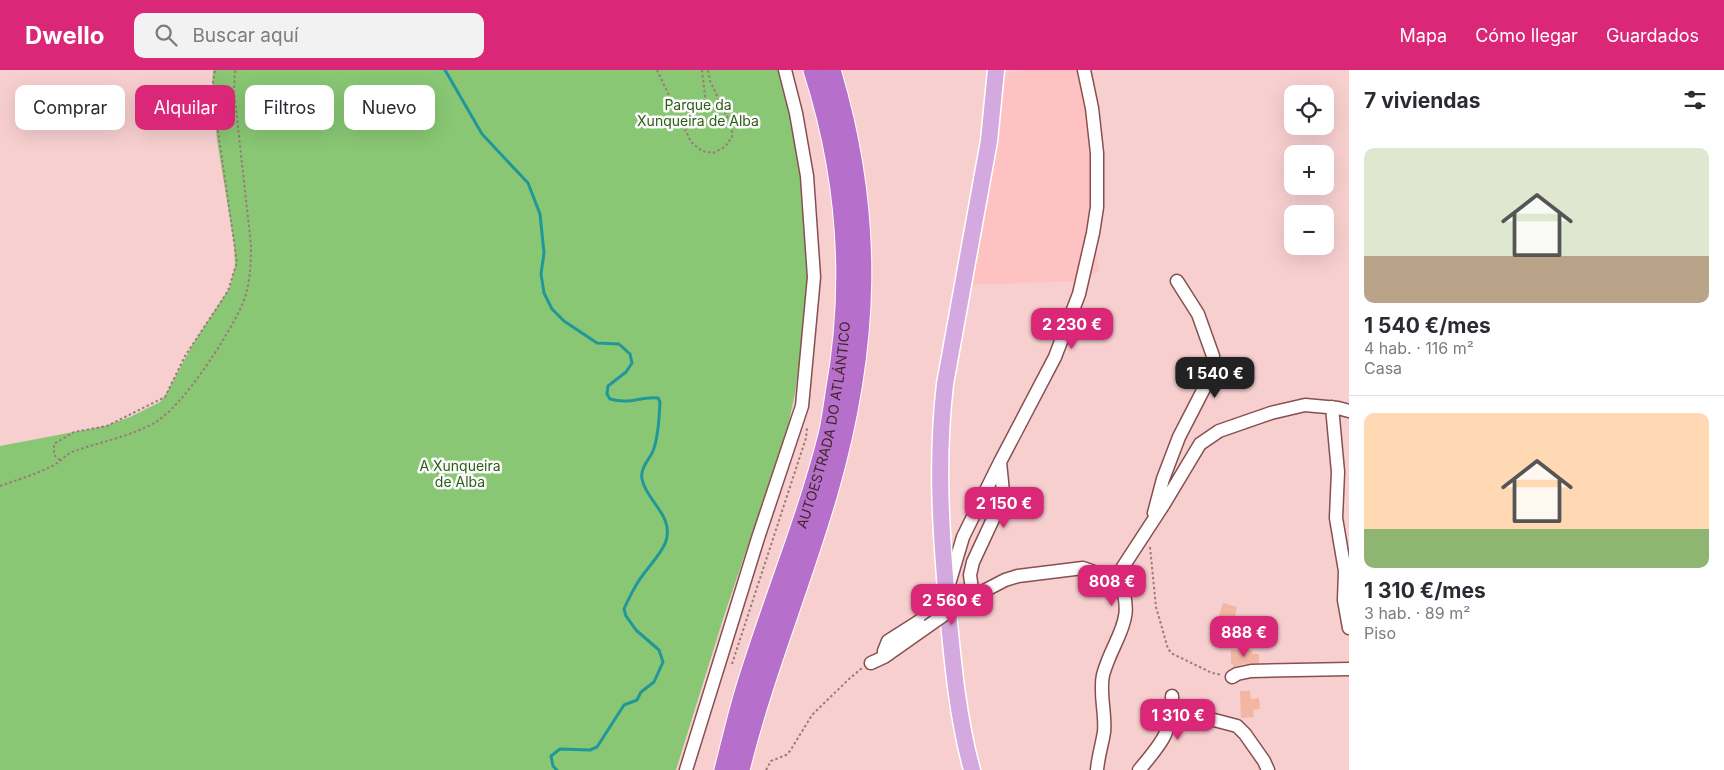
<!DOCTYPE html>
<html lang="es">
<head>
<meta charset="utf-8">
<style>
	body { margin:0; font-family:Inter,sans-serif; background:#f2f2f3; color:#2b2b33; height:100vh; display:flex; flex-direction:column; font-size:19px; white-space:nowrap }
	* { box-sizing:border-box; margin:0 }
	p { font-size:16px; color:#7c7c81 }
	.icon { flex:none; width:28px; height:28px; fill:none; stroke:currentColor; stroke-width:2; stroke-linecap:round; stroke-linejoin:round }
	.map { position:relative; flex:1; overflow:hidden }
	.sheet { display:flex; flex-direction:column; background:#fff; width:375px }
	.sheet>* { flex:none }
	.guide { position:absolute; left:15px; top:15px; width:475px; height:45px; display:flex; gap:10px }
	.tools { position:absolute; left:1284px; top:15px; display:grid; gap:10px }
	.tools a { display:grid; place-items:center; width:50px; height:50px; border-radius:10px; background:#fff; box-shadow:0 5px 20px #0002; font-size:25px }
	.price { position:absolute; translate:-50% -42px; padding:0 11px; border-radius:10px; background:#db2777; color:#fff; font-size:16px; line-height:32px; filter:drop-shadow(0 1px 2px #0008) }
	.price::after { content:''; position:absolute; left:50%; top:30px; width:15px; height:11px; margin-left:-8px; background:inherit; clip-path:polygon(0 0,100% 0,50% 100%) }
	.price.on { background:#222; color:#fff }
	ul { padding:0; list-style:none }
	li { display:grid; align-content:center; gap:10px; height:265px; padding:0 15px }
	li+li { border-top:1px solid #e1e1e2 }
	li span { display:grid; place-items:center; height:155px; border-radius:10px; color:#555 }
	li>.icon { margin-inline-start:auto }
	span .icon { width:90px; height:90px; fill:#fffc; stroke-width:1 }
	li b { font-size:21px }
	h2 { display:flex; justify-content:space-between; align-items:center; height:60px; padding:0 15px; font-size:21px }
	.tag { padding:0 18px; border-radius:10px; background:#fff; box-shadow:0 5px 20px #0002; font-size:18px; line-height:45px }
	.tag.on { background:#db2777; color:#fff }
	header { display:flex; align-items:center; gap:30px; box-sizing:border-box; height:70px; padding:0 25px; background:#db2777; color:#fff }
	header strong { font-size:24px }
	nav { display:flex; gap:28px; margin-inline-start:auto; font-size:18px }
	.search { width:350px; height:45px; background:#f2f2f3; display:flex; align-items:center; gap:12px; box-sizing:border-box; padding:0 18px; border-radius:10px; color:#7c7c81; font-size:19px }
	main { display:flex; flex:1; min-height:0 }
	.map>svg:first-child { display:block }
</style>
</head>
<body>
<header>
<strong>Dwello</strong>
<div class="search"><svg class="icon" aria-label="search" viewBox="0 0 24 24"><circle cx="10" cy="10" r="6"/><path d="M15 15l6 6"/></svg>Buscar aquí</div>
<nav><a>Mapa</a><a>Cómo llegar</a><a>Guardados</a></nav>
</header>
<main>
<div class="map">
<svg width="1349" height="700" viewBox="0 0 1349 700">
	<rect width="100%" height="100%" fill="#f7cfcf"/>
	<path fill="#fec2c3" d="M1023,0H1084L1091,31L1093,163L1099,201L1082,211L962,215L996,5Z"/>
	<path fill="#89c774" d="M213,0H780L800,95L808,210L807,234L795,323L788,357L724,546L676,700H0V376L105,356L130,347L160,332L166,324L193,274L230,217L235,196L234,174L217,70L212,20Z"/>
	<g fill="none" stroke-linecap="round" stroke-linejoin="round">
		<path stroke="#22979a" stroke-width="3" d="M445,0L482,64L528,113L540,144L544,183L541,204L544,223L552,239L564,251L597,273L619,274L630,284L632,293L626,302L608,316L607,324L610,329C631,335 639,326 658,328L660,332C659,347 659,366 653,381C649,390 640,398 642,409C646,431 674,445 666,471C662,484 645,500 638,512C633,520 628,530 624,539L626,546L636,560L659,580L663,592L654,612L641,622L637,630L624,635L597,677L590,680L560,679L551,686L553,696L557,700"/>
	</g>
	<path fill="#f3b6a3" d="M1223,533L1237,537L1234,550L1219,546Z
		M1231,580H1252V584H1259V593L1243,594L1233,597V594H1231Z
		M1240,621H1250L1251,629L1259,628L1260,639L1253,640L1254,647L1241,648Z"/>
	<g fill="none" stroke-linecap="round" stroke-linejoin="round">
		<defs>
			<path id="minor" d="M1332,337L1338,402L1336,448L1345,501L1344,530L1349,558
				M1154,443L1163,409L1179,367L1213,301V286L1198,244L1177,211
				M1117,506L1164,434L1200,374L1219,361L1271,343L1305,335L1338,338L1349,341
				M973,527L970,505L973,492L994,447L1003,422L1000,392
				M961,533L1005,510L1018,506L1083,498L1105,506H1117C1139,550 1114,565 1103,605C1099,623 1106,644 1104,662C1102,675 1098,687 1097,700
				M884,587V581L888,571L921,550L939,534L946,524L963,467L1000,392L1055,287L1079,224L1093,163L1097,137V83L1092,38L1084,0
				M871,593L884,587L928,556
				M1232,607L1237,604L1251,601L1349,599
				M1171,644L1195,645L1237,656L1245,664L1264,691L1268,700
				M686,700L758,468L802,336L814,207L807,106L796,43L785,0
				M1139,700C1161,674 1173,661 1172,626"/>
			<path id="major" d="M972,700C958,649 953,595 948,542C941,466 936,391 945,314L989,71L996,0"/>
			<g id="highway">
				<path id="s1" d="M724,700C731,673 737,646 745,620C771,534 806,452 828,365C831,352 833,338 835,324C855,214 847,106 813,0"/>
				<path d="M740,700C763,606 801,516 828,423C870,278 875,146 831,0"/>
			</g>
		</defs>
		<use href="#minor" stroke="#884f51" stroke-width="15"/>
		<use href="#major" stroke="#fff" stroke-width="19"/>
		<use href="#highway" stroke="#fff" stroke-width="21"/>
		<path stroke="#9a7a7a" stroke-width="2" stroke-dasharray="2.5 2.5" stroke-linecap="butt" d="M657,0L691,72L702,81L713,83L725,77L732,67V57L710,11L708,0
			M702,0L706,34
			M60,390L54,385V374L74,362L107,356L165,327L185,286L228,221L237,192L212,20L215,0
			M0,416C17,410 34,405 50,397C58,394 64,386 72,382C99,372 129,367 154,353C182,338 229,265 242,235C250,217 251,195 251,175L234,21L235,0
			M1150,477L1156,537L1168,579L1173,584L1212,603L1222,605
			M732,594L806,368L807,358
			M766,700L771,691L786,685L790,681L812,645L849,609L862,598"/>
		<use href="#minor" stroke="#fff" stroke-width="12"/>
		<use href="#major" stroke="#d4a9e0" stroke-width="16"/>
		<use href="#highway" stroke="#b76fcc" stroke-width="19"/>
		<defs>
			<path id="minor-bridge" d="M928,556L961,533"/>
		</defs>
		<use href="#minor-bridge" stroke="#884f51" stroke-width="15" stroke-linecap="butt"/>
		<use href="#minor-bridge" stroke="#fff" stroke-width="12"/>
	</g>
	<g text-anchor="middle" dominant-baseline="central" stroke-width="5" stroke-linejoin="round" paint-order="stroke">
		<g font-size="14" fill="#2b5d16" stroke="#fbfbfb">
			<text x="698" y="34">Parque da<tspan x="698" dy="16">Xunqueira de Alba</tspan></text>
			<text x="460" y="395">A Xunqueira<tspan x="460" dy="16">de Alba</tspan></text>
		</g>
		<g font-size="14" fill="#402727" stroke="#fbfbfb">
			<text stroke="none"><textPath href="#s1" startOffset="360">AUTOESTRADA DO ATLÁNTICO</textPath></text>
		</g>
	</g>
</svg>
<div class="tools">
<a><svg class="icon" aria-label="locate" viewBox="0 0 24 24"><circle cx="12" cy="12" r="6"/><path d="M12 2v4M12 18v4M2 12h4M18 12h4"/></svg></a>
<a>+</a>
<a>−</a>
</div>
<b class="price" style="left:1072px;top:280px">2 230 €</b>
<b class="price on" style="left:1215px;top:329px">1 540 €</b>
<b class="price" style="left:1004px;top:459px">2 150 €</b>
<b class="price" style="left:1112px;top:537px">808 €</b>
<b class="price" style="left:952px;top:556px">2 560 €</b>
<b class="price" style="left:1244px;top:588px">888 €</b>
<b class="price" style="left:1178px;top:671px">1 310 €</b>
<div class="guide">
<a class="tag">Comprar</a>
<a class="tag on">Alquilar</a>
<a class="tag">Filtros</a>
<a class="tag">Nuevo</a>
</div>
</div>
<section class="sheet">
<h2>7 viviendas<svg class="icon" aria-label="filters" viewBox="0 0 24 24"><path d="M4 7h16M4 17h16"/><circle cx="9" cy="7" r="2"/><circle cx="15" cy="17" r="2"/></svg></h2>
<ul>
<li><span style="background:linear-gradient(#dfe7d0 70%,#b9a48a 0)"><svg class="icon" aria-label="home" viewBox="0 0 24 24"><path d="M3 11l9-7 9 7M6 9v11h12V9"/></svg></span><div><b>1 540 €/mes</b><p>4 hab. · 116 m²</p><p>Casa</p></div></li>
<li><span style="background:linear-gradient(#ffd9b3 75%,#8fb573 0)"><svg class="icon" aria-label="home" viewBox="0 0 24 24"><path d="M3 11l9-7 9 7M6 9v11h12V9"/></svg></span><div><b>1 310 €/mes</b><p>3 hab. · 89 m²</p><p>Piso</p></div></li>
</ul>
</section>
</main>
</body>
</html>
